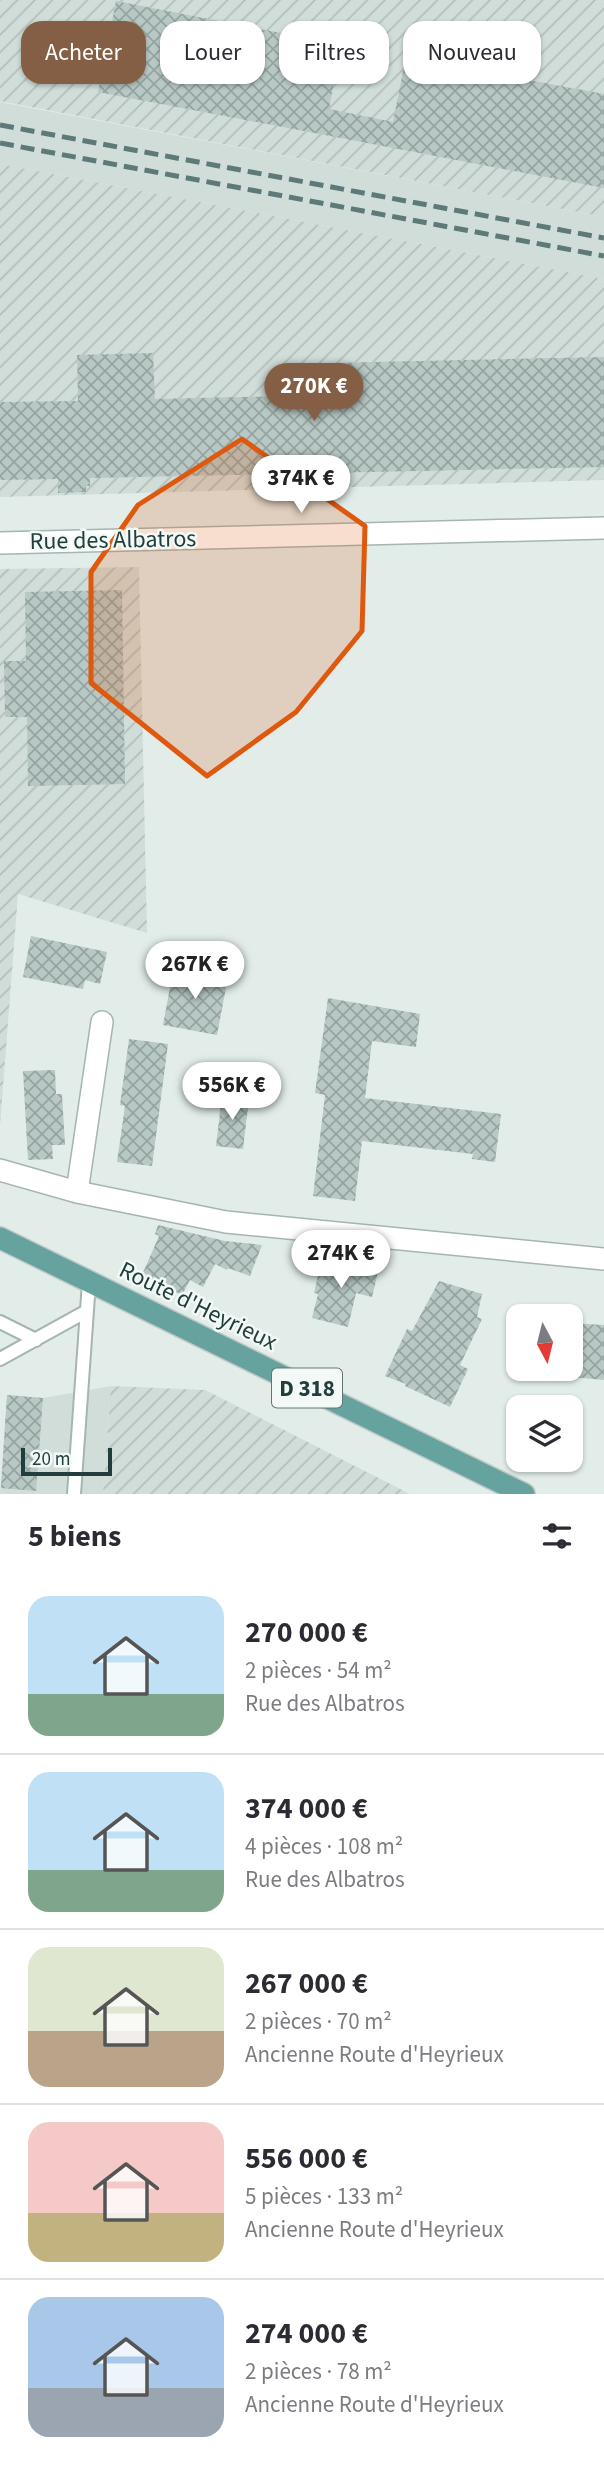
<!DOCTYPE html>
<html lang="fr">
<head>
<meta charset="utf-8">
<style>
	body { margin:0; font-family:"Source Sans 3",sans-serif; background:#f7f7f7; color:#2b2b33; height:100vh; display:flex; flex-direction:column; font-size:26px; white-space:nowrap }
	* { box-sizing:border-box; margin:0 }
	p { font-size:23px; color:#7c7c81 }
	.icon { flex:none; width:38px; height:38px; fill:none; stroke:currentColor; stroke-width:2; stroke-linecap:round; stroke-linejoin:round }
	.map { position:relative; height:1494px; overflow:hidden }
	.drawer { display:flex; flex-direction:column; background:#fff; flex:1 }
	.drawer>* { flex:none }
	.guide { position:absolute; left:21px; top:21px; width:564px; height:63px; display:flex; gap:14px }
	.needle { width:46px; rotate:173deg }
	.controls { position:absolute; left:506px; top:1304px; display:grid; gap:14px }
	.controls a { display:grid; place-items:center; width:77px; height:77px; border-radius:14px; background:#fff; box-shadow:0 2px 5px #0004; font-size:35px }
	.scale { position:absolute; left:21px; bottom:18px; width:91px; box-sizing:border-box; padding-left:7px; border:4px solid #223e3c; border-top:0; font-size:19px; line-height:24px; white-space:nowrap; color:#223e3c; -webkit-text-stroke:5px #f3f9f7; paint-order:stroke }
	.price { position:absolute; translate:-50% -60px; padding:0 16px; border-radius:24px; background:#fff; color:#222; font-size:23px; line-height:46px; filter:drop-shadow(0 2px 4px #0008) }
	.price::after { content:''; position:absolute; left:50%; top:42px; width:21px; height:16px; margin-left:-10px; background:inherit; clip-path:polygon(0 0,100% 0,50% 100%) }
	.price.selected { background:#855f45; color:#fff }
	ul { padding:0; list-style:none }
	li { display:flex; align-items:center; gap:21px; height:175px; padding:0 28px }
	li+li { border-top:2px solid #e1e1e2 }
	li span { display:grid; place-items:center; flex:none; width:196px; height:140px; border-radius:21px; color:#555 }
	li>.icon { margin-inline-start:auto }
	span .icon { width:84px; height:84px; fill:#fffc; stroke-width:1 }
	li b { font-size:30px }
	h2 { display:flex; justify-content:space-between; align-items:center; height:84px; padding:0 28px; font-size:30px }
	.tag { padding:0 24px; border-radius:21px; background:#fff; box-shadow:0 2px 5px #0004; font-size:24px; line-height:63px }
	.tag.selected { background:#855f45; color:#fff }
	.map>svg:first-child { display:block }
</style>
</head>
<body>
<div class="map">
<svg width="604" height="1494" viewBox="0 0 604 1494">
	<defs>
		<pattern id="industrial-furrows" width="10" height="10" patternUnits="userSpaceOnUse" patternTransform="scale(1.75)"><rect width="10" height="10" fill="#d1ddd9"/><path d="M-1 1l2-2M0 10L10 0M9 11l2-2" fill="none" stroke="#b3bfbb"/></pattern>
		<pattern id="building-cross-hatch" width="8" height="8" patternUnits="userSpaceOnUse" patternTransform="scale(1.75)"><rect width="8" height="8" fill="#b8c8c4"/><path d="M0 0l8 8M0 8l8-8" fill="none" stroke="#95a4a0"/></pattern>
	</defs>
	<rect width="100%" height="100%" fill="#e2edea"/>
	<path fill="#d1ddd9" d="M0,102L604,217V279L0,164Z
		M111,1386L103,1494H0L7,1395L43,1398Z"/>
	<path fill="url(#industrial-furrows)" d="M0,0H604V217L0,101Z
		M0,164L604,279V480L0,497Z
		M139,567L147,933L18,894L0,1125V569Z
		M111,1386L205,1390L410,1494H103Z"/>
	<path fill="url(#building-cross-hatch)" d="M116,1L317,40L319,29L343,34L329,109L393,122L408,46L434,51L432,62L604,94V188L98,92Z
		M153,353L155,399L330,395V363L604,357V467L90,478V486H86V492L58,493V479L0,480V402L78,401L77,355Z
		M122,590L125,784L28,786L27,717H5L4,661H26L25,592Z
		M31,936L107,952L100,984L85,980L83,989L23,977Z
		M174,966L228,977L217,1035L163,1025Z
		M328,998L420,1014L416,1047L372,1041L365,1098L501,1114L495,1162L472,1159L473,1154L362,1141L355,1201L313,1196L325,1095L315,1093Z
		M129,1039L168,1044L152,1166L117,1162L125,1106L120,1105Z
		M55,1070L56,1094H62L65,1145H52L53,1159L28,1160L23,1071Z
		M222,1095L249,1099L243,1149L216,1146Z
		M158,1225L225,1241L262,1245L250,1276L228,1268L227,1270L215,1264L203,1287L190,1280L182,1295L142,1275L159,1236L155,1234Z
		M322,1258L362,1266L361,1268L378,1272L372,1297L356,1293L348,1327L312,1318L318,1294L314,1293Z
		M439,1281L482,1294L477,1317L482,1319L460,1365L468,1369L450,1407L405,1386L406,1384L385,1376L407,1329L412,1331Z
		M570,1323L604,1325V1380L570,1377Z
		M7,1395L43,1398L36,1491L1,1488Z"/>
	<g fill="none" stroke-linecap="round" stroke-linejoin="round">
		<defs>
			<path id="service" d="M0,1322L36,1340
				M0,1359L87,1311
				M74,1494L89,1282"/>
			<path id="minor" d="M0,543L604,528
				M0,1170L77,1192L226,1222L604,1259
				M77,1192L102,1022"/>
			<path id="primary" d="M0,1238L524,1494"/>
		</defs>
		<use href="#service" stroke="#a5b5b2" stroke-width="16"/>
		<use href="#minor" stroke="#a5b5b2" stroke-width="24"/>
		<use href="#primary" stroke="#c1c9c8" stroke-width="24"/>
		<use href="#service" stroke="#fff" stroke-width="12"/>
		<use href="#minor" stroke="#fff" stroke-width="21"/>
		<use href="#primary" stroke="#66a39f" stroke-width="21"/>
		<path stroke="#5d7a78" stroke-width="5" stroke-dasharray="14 7" stroke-linecap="butt" d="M0,125L604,238
			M0,143L604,256"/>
	</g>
	<path fill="#de580e" fill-opacity="0.2" stroke="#de580e" stroke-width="5" stroke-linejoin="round" d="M242,439L365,526L362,631L296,712L207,776L91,683V572L138,505Z"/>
	<g text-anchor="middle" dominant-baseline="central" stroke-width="5" stroke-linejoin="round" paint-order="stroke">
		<rect fill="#f3f9f7" stroke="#617674" stroke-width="2" x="272" y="1368.5" width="70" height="39" rx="5"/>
		<g font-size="23" font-weight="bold" fill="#223e3c">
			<text x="307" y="1388">D 318</text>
		</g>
		<g font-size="24" fill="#223e3c" stroke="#f3f9f7">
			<text transform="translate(113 540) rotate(-1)">Rue des Albatros</text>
			<text transform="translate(198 1306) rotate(26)">Route d'Heyrieux</text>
		</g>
	</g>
</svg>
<div class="controls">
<a><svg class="needle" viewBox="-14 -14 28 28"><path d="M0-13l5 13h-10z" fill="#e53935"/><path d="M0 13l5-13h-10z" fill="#7c7c81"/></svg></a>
<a><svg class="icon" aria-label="layers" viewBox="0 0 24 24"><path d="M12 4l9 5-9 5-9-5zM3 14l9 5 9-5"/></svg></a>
</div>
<div class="scale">20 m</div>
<b class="price selected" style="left:314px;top:423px">270K €</b>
<b class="price" style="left:301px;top:515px">374K €</b>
<b class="price" style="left:195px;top:1001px">267K €</b>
<b class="price" style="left:232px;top:1122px">556K €</b>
<b class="price" style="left:341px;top:1290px">274K €</b>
<div class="guide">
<a class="tag selected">Acheter</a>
<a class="tag">Louer</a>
<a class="tag">Filtres</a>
<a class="tag">Nouveau</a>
</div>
</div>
<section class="drawer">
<h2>5 biens<svg class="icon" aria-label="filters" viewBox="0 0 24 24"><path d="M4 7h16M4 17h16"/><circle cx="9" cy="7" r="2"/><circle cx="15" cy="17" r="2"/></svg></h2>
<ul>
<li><span style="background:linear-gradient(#bfe0f5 70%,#7fa58c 0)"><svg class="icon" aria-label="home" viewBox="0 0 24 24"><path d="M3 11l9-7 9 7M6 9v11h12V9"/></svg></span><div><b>270 000 €</b><p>2 pièces · 54 m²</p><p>Rue des Albatros</p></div></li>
<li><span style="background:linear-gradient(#bfe0f5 70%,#7fa58c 0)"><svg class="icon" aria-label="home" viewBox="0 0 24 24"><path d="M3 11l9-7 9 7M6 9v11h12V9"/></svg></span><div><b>374 000 €</b><p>4 pièces · 108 m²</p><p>Rue des Albatros</p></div></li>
<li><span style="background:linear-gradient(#dfe7d0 60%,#b9a48a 0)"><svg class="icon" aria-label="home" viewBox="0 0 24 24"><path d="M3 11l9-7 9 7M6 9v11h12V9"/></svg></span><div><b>267 000 €</b><p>2 pièces · 70 m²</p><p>Ancienne Route d'Heyrieux</p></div></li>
<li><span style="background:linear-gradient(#f6c9c9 65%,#c2b280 0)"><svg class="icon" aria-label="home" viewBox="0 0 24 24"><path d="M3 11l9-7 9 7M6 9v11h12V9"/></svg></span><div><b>556 000 €</b><p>5 pièces · 133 m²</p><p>Ancienne Route d'Heyrieux</p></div></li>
<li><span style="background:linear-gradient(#a9c7e8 65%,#9aa5b1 0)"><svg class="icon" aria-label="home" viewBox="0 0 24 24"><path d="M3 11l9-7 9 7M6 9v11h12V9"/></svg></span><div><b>274 000 €</b><p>2 pièces · 78 m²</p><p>Ancienne Route d'Heyrieux</p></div></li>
</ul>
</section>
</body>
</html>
